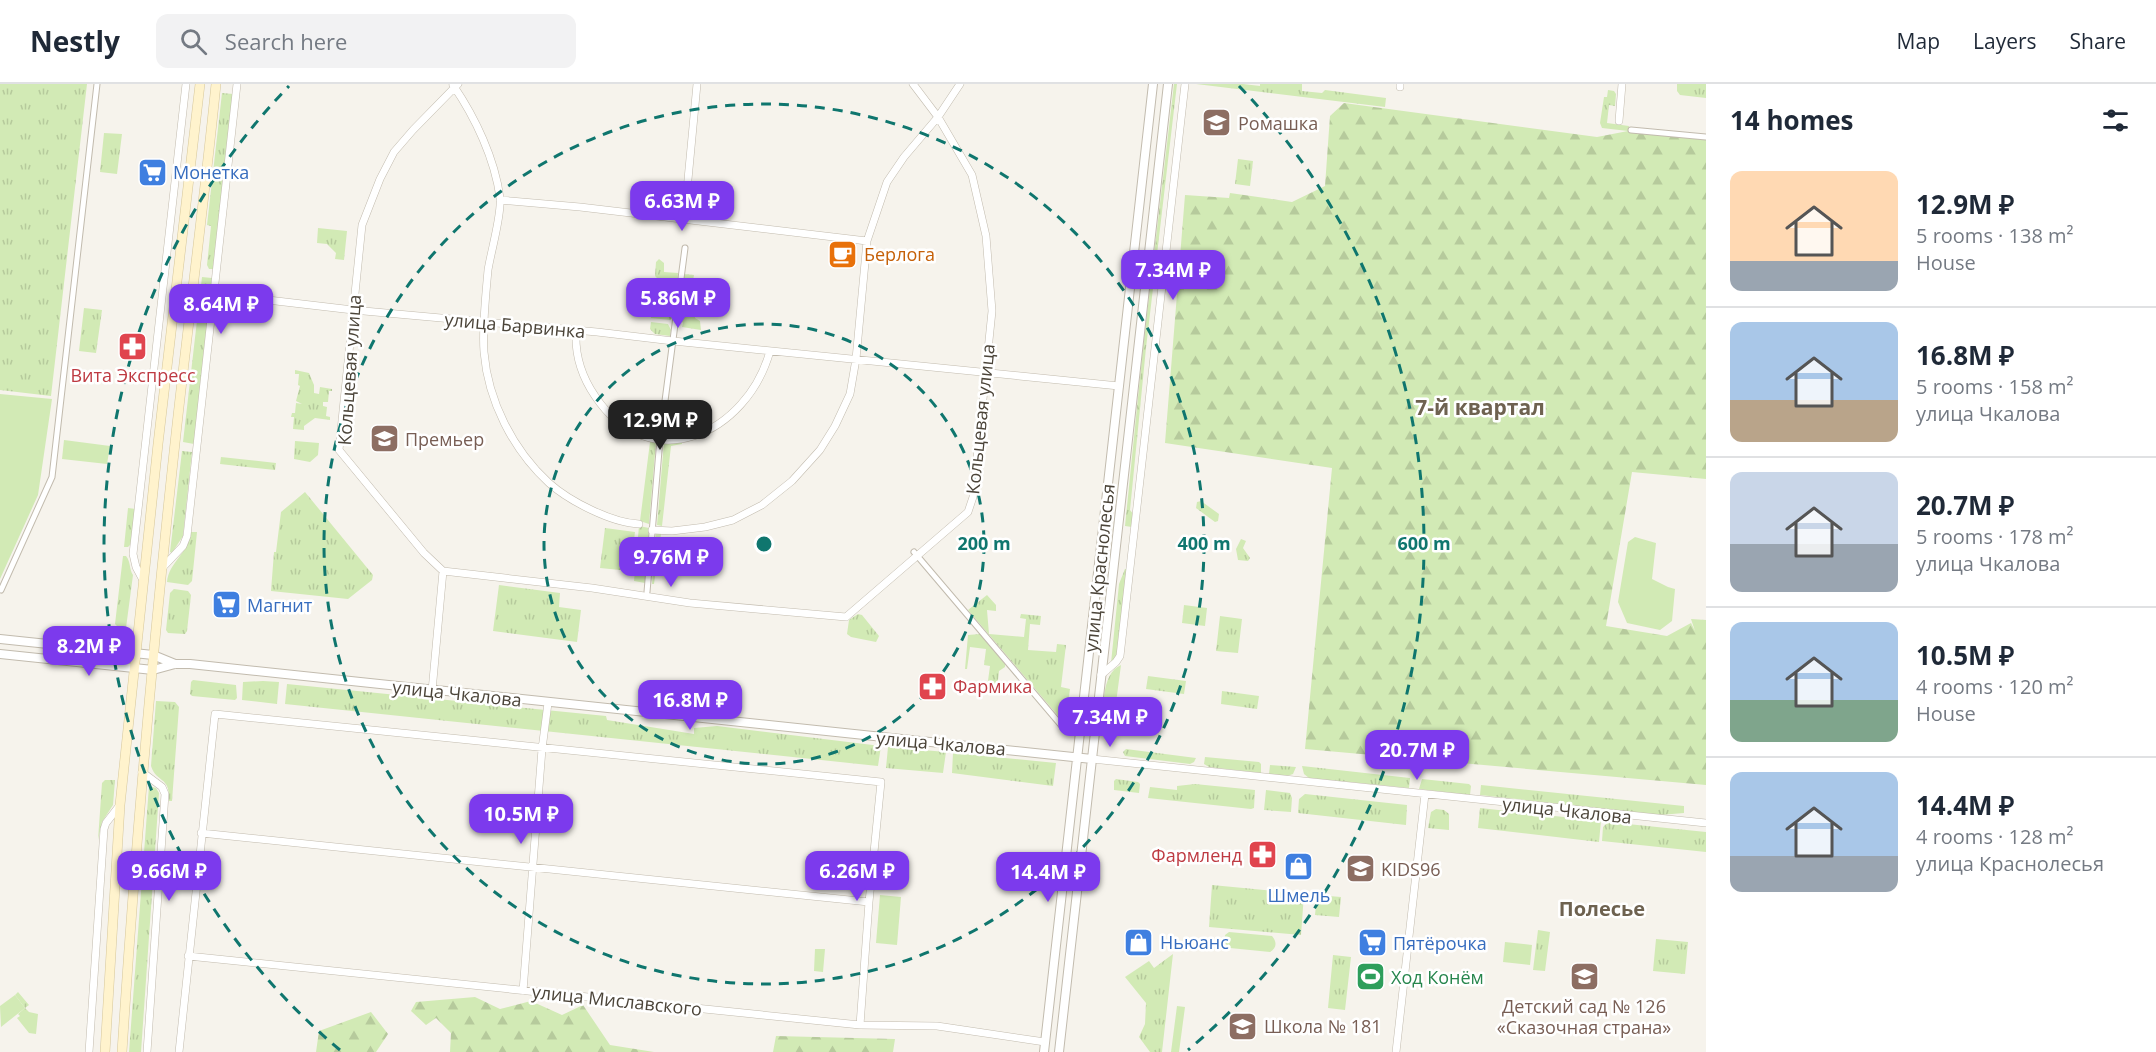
<!DOCTYPE html>
<html lang="en">
<head>
<meta charset="utf-8">
<style>
	body { margin:0; font-family:"Open Sans",sans-serif; background:#f2f2f3; color:#1f2937; height:100vh; display:flex; flex-direction:column; font-size:22px; white-space:nowrap }
	* { box-sizing:border-box; margin:0 }
	p { font-size:20px; color:#747a83 }
	.icon { flex:none; width:33px; height:33px; fill:none; stroke:currentColor; stroke-width:2; stroke-linecap:round; stroke-linejoin:round }
	.map { position:relative; flex:1; overflow:hidden }
	.drawer { display:flex; flex-direction:column; background:#fff; width:450px }
	.drawer>* { flex:none }
	.price { position:absolute; translate:-50% -51px; padding:0 14px; border-radius:12px; background:#7c3aed; color:#fff; font-size:20px; line-height:39px; filter:drop-shadow(0 2px 3px #0008) }
	.price::after { content:''; position:absolute; left:50%; top:36px; width:18px; height:14px; margin-left:-9px; background:inherit; clip-path:polygon(0 0,100% 0,50% 100%) }
	.price.current { background:#222; color:#fff }
	ul { padding:0; list-style:none }
	li { display:flex; align-items:center; gap:18px; height:150px; padding:0 24px }
	li+li { border-top:2px solid #e0e1e3 }
	li span { display:grid; place-items:center; flex:none; width:168px; height:120px; border-radius:12px; color:#555 }
	li>.icon { margin-inline-start:auto }
	span .icon { width:72px; height:72px; fill:#fffc; stroke-width:1 }
	li b { font-size:26px }
	h2 { display:flex; justify-content:space-between; align-items:center; height:72px; padding:0 24px; font-size:26px }
	header { display:flex; align-items:center; gap:36px; box-sizing:border-box; height:84px; padding:0 30px; background:#fff; border-bottom:2px solid #e0e1e3 }
	header strong { font-size:28px }
	nav { display:flex; gap:33px; margin-inline-start:auto; font-size:21px }
	.search { width:420px; height:54px; background:#f2f2f3; display:flex; align-items:center; gap:15px; box-sizing:border-box; padding:0 21px; border-radius:12px; color:#747a83; font-size:22px }
	main { display:flex; flex:1; min-height:0 }
	.map>svg:first-child { display:block }
</style>
</head>
<body>
<header>
<strong>Nestly</strong>
<div class="search"><svg class="icon" aria-label="search" viewBox="0 0 24 24"><circle cx="10" cy="10" r="6"/><path d="M15 15l6 6"/></svg>Search here</div>
<nav><a>Map</a><a>Layers</a><a>Share</a></nav>
</header>
<main>
<div class="map">
<svg width="1706" height="968" viewBox="0 0 1706 968">
	<defs>
		<pattern id="grass-tufts" width="24" height="20" patternUnits="userSpaceOnUse" patternTransform="scale(1.5)"><rect width="24" height="20" fill="#d2eab5"/><path d="M3 7l-1-3M5 7V3M7 7l1-3M15 17l-1-3M17 17v-4M19 17l1-3" fill="none" stroke="#b6ca9c"/></pattern>
		<pattern id="forest-firs" width="22" height="20" patternUnits="userSpaceOnUse" patternTransform="scale(1.5)"><rect width="22" height="20" fill="#d2eab5"/><path d="M5 1l3.5 6h-7zM16 11l3.5 6h-7z" fill="#b6ca9c"/></pattern>
	</defs>
	<rect width="100%" height="100%" fill="#f6f3ec"/>
	<path fill="url(#grass-tufts)" d="M0,0H87L51,312L0,306Z
		M1174,0H1177L1146,264L1130,426L1134,431L1132,443L1125,442L1143,264Z
		M1196,0H1243L1260,2V0H1302V7L1322,9L1325,6L1386,14L1385,23Z
		M1677,0H1706V14L1680,11L1677,7Z
		M1608,6L1614,7L1616,10L1615,22L1609,21L1607,39L1629,42L1628,47L1602,44L1600,39L1604,13H1607Z
		M222,9L233,10L213,185H209L207,181L211,142L207,141Z
		M104,49L122,50L117,90L100,88Z
		M1238,75L1253,77L1250,102L1235,100Z
		M318,144L347,147L344,176L335,175L336,169L327,160L317,159Z
		M659,175L664,179V188L678,189L674,233L670,236L651,234V230L658,225L660,197L655,192L656,178Z
		M684,190L694,191L692,202L699,204L695,234L700,237L701,246L682,243L683,239L679,233Z
		M202,193L212,194L194,360L183,358Z
		M84,224L102,226L96,269L79,267Z
		M651,238L668,240L671,246L670,252L655,250L650,245Z
		M295,286L309,289L314,301V309L319,310L320,303L332,305V307H329L328,318H323V322L327,323L326,332L330,333V336L315,334L304,342V346L293,345L294,333H291L292,329H295L296,319L302,320L296,317L300,302L298,301L299,290H295Z
		M295,357L319,359L318,371L310,378L294,375Z
		M682,357V360L671,362L662,442L657,441L664,358Z
		M650,358H656L649,440L640,437Z
		M182,367L192,368L183,452L172,469L170,468Z
		M221,373L276,379L275,386L220,380Z
		M305,408L373,491L372,496L348,515L271,507L274,468H276L281,428Z
		M1201,417L1219,430L1218,437L1215,438L1196,424L1197,418Z
		M128,424L136,425L131,460L128,463H124Z
		M639,442L649,444L645,499L634,497Z
		M605,444L635,448L630,487L600,484Z
		M191,448H197L192,497L188,501L167,498C169,478 188,470 191,448Z
		M656,450H661L654,500H652Z
		M1241,455L1246,457L1243,464L1250,474L1248,477L1238,476L1236,465Z
		M123,472H126C131,478 129,485 133,491L126,544L118,543L115,540Z
		M1125,485H1127L1118,569L1111,579L1119,500Z
		M499,501L560,509L559,523L581,526L577,558L493,547Z
		M174,505L188,507L191,511L187,547L185,550L168,549L166,546L170,509Z
		M987,511L996,521V527L987,526L989,550L1024,553L1026,535L1020,534L1021,530L1041,532L1040,541L1030,540L1028,566L1056,568L1057,560L1066,561L1061,603L1070,605L1065,640L968,526Z
		M1184,521L1207,524L1205,542L1182,539Z
		M858,530L862,531L879,552L876,558L851,553L847,550L849,536Z
		M1220,532L1242,535L1238,569L1216,567Z
		M980,550L1005,580V583L999,587L997,605L987,604L990,582L984,581L986,565L970,563L967,585H965L968,551Z
		M1121,581L1112,649L1102,647C1104,627 1100,590 1121,581Z
		M1148,592L1186,597L1184,610L1146,605Z
		M193,596L236,601L237,614L235,616L192,612L190,610L191,598Z
		M263,597L279,598L277,620L242,616L243,598Z
		M287,600L606,632L607,636L694,650V644L717,642L881,662L878,682L285,620Z
		M1222,607L1259,612L1257,625L1221,620Z
		M156,617L175,618L179,623L172,717H169C170,691 157,700 151,682Z
		M888,663L946,668L943,689L886,684Z
		M1126,665L1196,674L1194,678L1190,680L1125,672L1123,668Z
		M953,669L1056,679L1053,702L952,689Z
		M1205,673L1259,678L1261,680V689L1209,683L1204,680Z
		M1270,681L1296,683L1293,690L1287,692L1269,690Z
		M1302,682L1410,694L1409,704L1309,694L1304,690Z
		M1116,695L1138,698L1140,700L1139,709L1114,706V697Z
		M1422,695L1469,700L1471,702L1470,711L1419,705Z
		M105,696H115L113,721L102,738L98,756L102,699Z
		M1195,700L1255,706L1254,724L1251,725L1148,714L1150,703L1177,706V702Z
		M1481,701L1684,722V729L1660,731L1480,711Z
		M149,702L156,704L159,709L141,968H129Z
		M1266,706L1290,709L1292,714L1291,728L1264,726Z
		M1305,710L1407,721L1406,741L1298,729L1299,715Z
		M1480,724L1601,737L1599,758L1478,744Z
		M1436,725L1444,726L1449,730V746L1428,744L1431,728Z
		M1608,738L1706,748V768L1602,757L1603,743Z
		M1212,801L1304,810L1301,851L1209,843Z
		M1317,811L1341,813L1339,833L1315,831Z
		M1538,846L1550,848L1545,887L1533,886Z
		M1656,855L1688,858L1685,890L1653,887Z
		M1173,870L1162,968H1150L1139,953L1145,940L1146,919L1125,893L1149,877L1154,884Z
		M1333,871L1351,873L1345,926L1328,924Z
		M18,908L29,921L25,924L29,928L38,930L36,950L29,949L17,934L20,932L18,930L25,924L15,911Z"/>
	<path fill="url(#forest-firs)" d="M1344,19L1597,53L1628,47L1706,56V395L1632,388L1606,542L1667,552L1691,539L1695,547L1691,535L1706,536V701L1305,665L1332,384L1165,359L1185,111L1229,114L1230,109L1292,118L1325,102L1330,32Z
		M475,913L500,925L531,917L562,931L583,921L610,961L654,968H450L451,949L436,934L426,941L411,927L416,918Z
		M371,928L388,950L376,968H316L319,947Z
		M776,952L895,955L893,968H773Z"/>
	<path fill="#d2eab5" d="M0,310L52,315L38,411L0,495Z
		M64,356L110,362L107,380L62,375Z
		M1635,453L1656,459L1652,495L1668,503L1675,505L1672,537L1660,546L1627,539L1618,518L1628,458Z
		M880,811L901,813L897,861L876,859Z
		M1229,848L1272,852C1277,858 1277,864 1270,868L1230,864L1224,858L1225,851Z
		M1505,858L1532,861L1530,881L1503,878Z
		M815,865H825L823,888L814,887Z
		M15,911L25,924L1,943L0,922Z
		M1177,922L1185,923L1179,968H1171Z"/>
	<g fill="none" stroke-linecap="round" stroke-linejoin="round">
		<defs>
			<path id="pedestrian" d="M1631,46L1706,53
				M914,468L1066,647
				M1,506L52,393L97,0
				M647,508L660,355L685,164"/>
			<path id="minor" d="M458,0L413,46L394,68L380,95L362,141L339,366L424,469L443,487L592,504L690,519L846,533L968,428L973,413L992,227L986,152L972,91L938,33L913,0
				M453,1C475,33 495,75 500,114C502,130 491,167 488,186C486,209 482,244 484,268C488,317 513,366 549,399C569,417 612,439 639,440
				M1400,3V0
				M1619,37L1622,0
				M687,106L697,0
				M500,116L580,123L867,157
				M234,212L353,226L597,248L673,257L1119,302
				M576,248C575,270 582,293 595,312C650,395 747,350 770,267
				M652,446L672,447L705,443L733,436L762,421L792,397L820,366L835,342L850,310L856,275L867,157L887,98L904,73L938,33L960,0
				M163,483L183,462L187,452L237,0
				M143,496L136,483L133,470L186,0
				M1101,591L1116,578L1120,572L1185,0
				M432,607L443,487
				M1092,675L1706,739
				M142,688L162,703L165,710L147,968
				M201,749L869,818
				M188,872L860,941L937,942L1045,958
				M523,907L542,665L548,619
				M89,968L104,745L106,739L120,721
				M179,968L215,630L881,698L869,818L860,941
				M1396,968L1425,710"/>
			<path id="tertiary" d="M0,555L153,571L175,580
				M0,570L153,586L175,580H190L1092,675
				M1044,968L1153,0
				M1059,968L1168,0"/>
			<path id="secondary" d="M105,968L120,721L158,360L200,0
				M122,968C135,765 153,562 175,359C188,239 204,120 216,0"/>
		</defs>
		<use href="#pedestrian" stroke="#c2bbae" stroke-width="7"/>
		<use href="#minor" stroke="#c2bbae" stroke-width="8"/>
		<use href="#tertiary" stroke="#c2bbae" stroke-width="10"/>
		<use href="#secondary" stroke="#d6c79b" stroke-width="10"/>
		<use href="#pedestrian" stroke="#fff" stroke-width="5"/>
		<use href="#minor" stroke="#fff" stroke-width="7"/>
		<use href="#tertiary" stroke="#fff" stroke-width="8"/>
		<use href="#secondary" stroke="#fff3cd" stroke-width="9"/>
	</g>
	<g fill="none" stroke="#0f766e" stroke-width="3" stroke-dasharray="10 8">
		<circle cx="764" cy="460" r="220"/>
		<circle cx="764" cy="460" r="440"/>
		<path d="M340 966A660 660 0 0 1 289 2M1239 2A660 660 0 0 1 1188 966"/>
	</g>
	<defs>
		<symbol id="school-square" viewBox="-11 -11 22 22"><rect x="-9" y="-9" width="18" height="18" rx="4" fill="#8d6e63" stroke="#fff"/><path d="M0-5L7-2L0 1L-7-2ZM-4 1L0 2.5L4 1V4Q0 6-4 4Z" fill="#fff"/></symbol>
		<symbol id="supermarket-square" viewBox="-11 -11 22 22"><rect x="-9" y="-9" width="18" height="18" rx="4" fill="#3f7fe0" stroke="#fff"/><path d="M-6-5.5h2.5l.6 2H6L4.5 2H-2.5L-4.4-4H-6ZM-1.5 3.2a1.3 1.3 0 1 0 .1 0ZM3 3.2a1.3 1.3 0 1 0 .1 0Z" fill="#fff"/></symbol>
		<symbol id="cafe-square" viewBox="-11 -11 22 22"><rect x="-9" y="-9" width="18" height="18" rx="4" fill="#e8710a" stroke="#fff"/><path d="M-5.5-4.5H6V0H3Q3 3.5 0 3.5H-2.5Q-5.5 3.5-5.5 0ZM3-3.2v2h1.7v-2ZM-6 4.5H4V6H-6Z" fill="#fff"/></symbol>
		<symbol id="pharmacy-square" viewBox="-11 -11 22 22"><rect x="-9" y="-9" width="18" height="18" rx="4" fill="#e0444e" stroke="#fff"/><path d="M-2-6h4v4h4v4h-4v4h-4v-4h-4v-4h4Z" fill="#fff"/></symbol>
		<symbol id="shop-square" viewBox="-11 -11 22 22"><rect x="-9" y="-9" width="18" height="18" rx="4" fill="#3f7fe0" stroke="#fff"/><path d="M-5-2.5h2.3a2.7 3.5 0 0 1 5.4 0H5L5.5 6h-11ZM-1.5-2.5h3a1.5 2.3 0 0 0-3 0Z" fill="#fff"/></symbol>
		<symbol id="stadium-square" viewBox="-11 -11 22 22"><rect x="-9" y="-9" width="18" height="18" rx="4" fill="#2e9e5b" stroke="#fff"/><path d="M0-5a6.5 5 0 1 0 0 10a6.5 5 0 1 0 0-10ZM-3.5-1.8h7v3.6h-7Z" fill="#fff"/></symbol>
	</defs>
	<g fill-rule="evenodd">
		<use href="#school-square" x="1200" y="22" width="33" height="33"/>
		<use href="#supermarket-square" x="136" y="72" width="33" height="33"/>
		<use href="#cafe-square" x="826" y="154" width="33" height="33"/>
		<use href="#pharmacy-square" x="116" y="246" width="33" height="33"/>
		<use href="#school-square" x="368" y="338" width="33" height="33"/>
		<use href="#supermarket-square" x="210" y="504" width="33" height="33"/>
		<use href="#pharmacy-square" x="916" y="586" width="33" height="33"/>
		<use href="#pharmacy-square" x="1246" y="754" width="33" height="33"/>
		<use href="#shop-square" x="1282" y="766" width="33" height="33"/>
		<use href="#school-square" x="1344" y="768" width="33" height="33"/>
		<use href="#shop-square" x="1122" y="842" width="33" height="33"/>
		<use href="#supermarket-square" x="1356" y="842" width="33" height="33"/>
		<use href="#stadium-square" x="1354" y="876" width="33" height="33"/>
		<use href="#school-square" x="1568" y="876" width="33" height="33"/>
		<use href="#school-square" x="1226" y="926" width="33" height="33"/>
	</g>
	<g text-anchor="middle" dominant-baseline="central" stroke-width="5" stroke-linejoin="round" paint-order="stroke">
		<g font-size="18" fill="#785e54" stroke="#fff" text-anchor="start">
			<text x="1238" y="39">Ромашка</text>
			<text x="405" y="355">Премьер</text>
			<text x="1381" y="785">KIDS96</text>
			<text x="1584" y="922" text-anchor="middle">Детский сад № 126<tspan x="1584" dy="21">«Сказочная страна»</tspan></text>
			<text x="1264" y="942">Школа № 181</text>
		</g>
		<g font-size="18" fill="#366cbe" stroke="#fff" text-anchor="start">
			<text x="173" y="88">Монетка</text>
			<text x="247" y="521">Магнит</text>
			<text x="1299" y="811" text-anchor="middle">Шмель</text>
			<text x="1160" y="858">Ньюанс</text>
			<text x="1393" y="859">Пятёрочка</text>
		</g>
		<g font-size="18" fill="#c56008" stroke="#fff" text-anchor="start">
			<text x="864" y="170">Берлога</text>
		</g>
		<g font-size="18" fill="#4b4439" stroke="#fff">
			<text transform="translate(515 241) rotate(5)">улица Барвинка</text>
			<text transform="translate(349 286) rotate(-86)">Кольцевая улица</text>
			<text transform="translate(980 335) rotate(-84)">Кольцевая улица</text>
			<text transform="translate(1099 484) rotate(-84)">улица Краснолесья</text>
			<text transform="translate(457 609) rotate(6)">улица Чкалова</text>
			<text transform="translate(941 659) rotate(5)">улица Чкалова</text>
			<text transform="translate(1567 726) rotate(6)">улица Чкалова</text>
			<text transform="translate(617 916) rotate(6)">улица Миславского</text>
		</g>
		<g font-size="18" fill="#be3a42" stroke="#fff">
			<text x="133" y="291">Вита Экспресс</text>
			<text x="953" y="602" text-anchor="start">Фармика</text>
			<text x="1242" y="771" text-anchor="end">Фармленд</text>
		</g>
		<g font-size="18" fill="#27864d" stroke="#fff" text-anchor="start">
			<text x="1391" y="893">Ход Конём</text>
		</g>
		<g font-size="20" font-weight="bold" fill="#6e6250" stroke="#fff">
			<text x="1602" y="824">Полесье</text>
		</g>
		<g font-size="21" font-weight="bold" fill="#6e6250" stroke="#fff">
			<text x="1480" y="323">7-й квартал</text>
		</g>
	</g>
	<circle cx="764" cy="460" r="9" fill="#0f766e" stroke="#fff" stroke-width="3"/>
	<g font-size="18" text-anchor="middle" font-weight="bold" fill="#0f766e" stroke="#fff" stroke-width="5" stroke-linejoin="round" paint-order="stroke">
		<text x="984" y="466">200 m</text>
		<text x="1204" y="466">400 m</text>
		<text x="1424" y="466">600 m</text>
	</g>
</svg>
<b class="price" style="left:682px;top:148px">6.63M ₽</b>
<b class="price" style="left:1173px;top:217px">7.34M ₽</b>
<b class="price" style="left:678px;top:245px">5.86M ₽</b>
<b class="price" style="left:221px;top:251px">8.64M ₽</b>
<b class="price current" style="left:660px;top:367px">12.9M ₽</b>
<b class="price" style="left:671px;top:504px">9.76M ₽</b>
<b class="price" style="left:89px;top:593px">8.2M ₽</b>
<b class="price" style="left:690px;top:647px">16.8M ₽</b>
<b class="price" style="left:1110px;top:664px">7.34M ₽</b>
<b class="price" style="left:1417px;top:697px">20.7M ₽</b>
<b class="price" style="left:521px;top:761px">10.5M ₽</b>
<b class="price" style="left:169px;top:818px">9.66M ₽</b>
<b class="price" style="left:857px;top:818px">6.26M ₽</b>
<b class="price" style="left:1048px;top:819px">14.4M ₽</b>
</div>
<section class="drawer">
<h2>14 homes<svg class="icon" aria-label="filters" viewBox="0 0 24 24"><path d="M4 7h16M4 17h16"/><circle cx="9" cy="7" r="2"/><circle cx="15" cy="17" r="2"/></svg></h2>
<ul>
<li><span style="background:linear-gradient(#ffd9b3 75%,#9aa5b1 0)"><svg class="icon" aria-label="home" viewBox="0 0 24 24"><path d="M3 11l9-7 9 7M6 9v11h12V9"/></svg></span><div><b>12.9M ₽</b><p>5 rooms · 138 m²</p><p>House</p></div></li>
<li><span style="background:linear-gradient(#a9c7e8 65%,#b9a48a 0)"><svg class="icon" aria-label="home" viewBox="0 0 24 24"><path d="M3 11l9-7 9 7M6 9v11h12V9"/></svg></span><div><b>16.8M ₽</b><p>5 rooms · 158 m²</p><p>улица Чкалова</p></div></li>
<li><span style="background:linear-gradient(#c9d6e8 60%,#9aa5b1 0)"><svg class="icon" aria-label="home" viewBox="0 0 24 24"><path d="M3 11l9-7 9 7M6 9v11h12V9"/></svg></span><div><b>20.7M ₽</b><p>5 rooms · 178 m²</p><p>улица Чкалова</p></div></li>
<li><span style="background:linear-gradient(#a9c7e8 65%,#7fa58c 0)"><svg class="icon" aria-label="home" viewBox="0 0 24 24"><path d="M3 11l9-7 9 7M6 9v11h12V9"/></svg></span><div><b>10.5M ₽</b><p>4 rooms · 120 m²</p><p>House</p></div></li>
<li><span style="background:linear-gradient(#a9c7e8 70%,#9aa5b1 0)"><svg class="icon" aria-label="home" viewBox="0 0 24 24"><path d="M3 11l9-7 9 7M6 9v11h12V9"/></svg></span><div><b>14.4M ₽</b><p>4 rooms · 128 m²</p><p>улица Краснолесья</p></div></li>
</ul>
</section>
</main>
</body>
</html>
